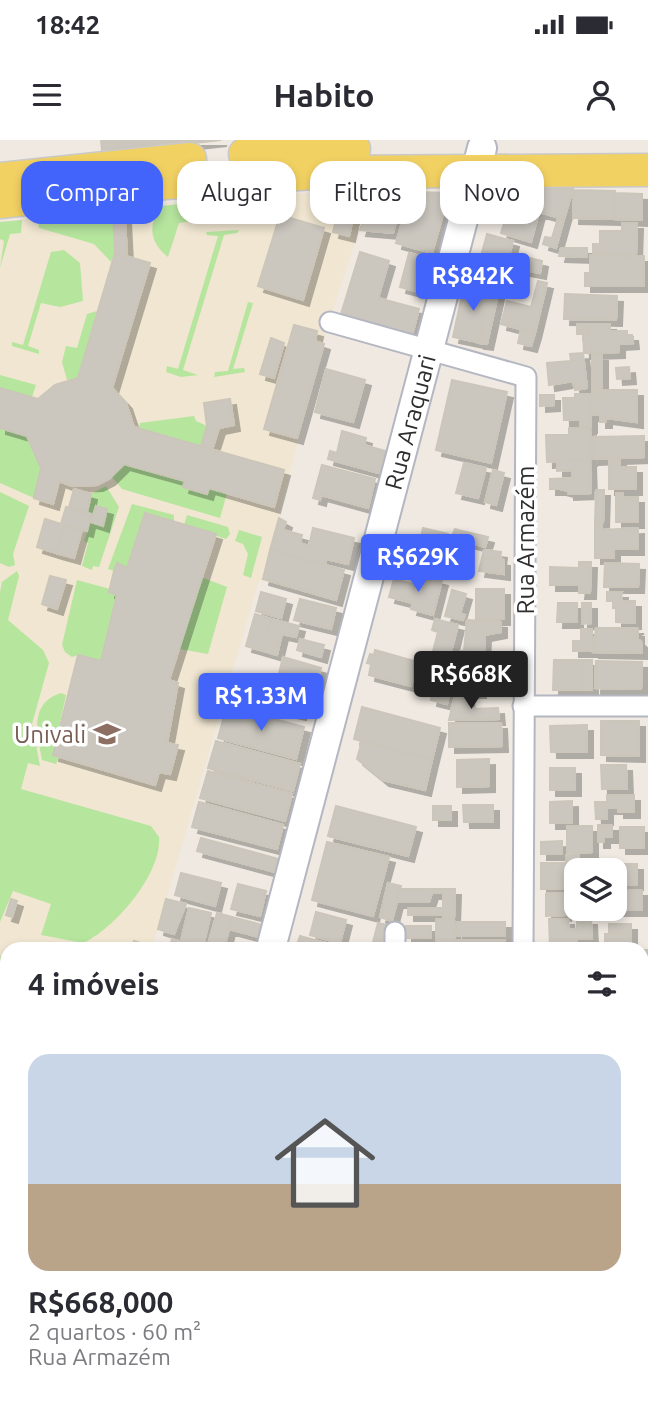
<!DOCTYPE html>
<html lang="pt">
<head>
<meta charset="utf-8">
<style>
	body { margin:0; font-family:Ubuntu,sans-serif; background:#f7f7f7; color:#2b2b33; height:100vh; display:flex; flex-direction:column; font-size:26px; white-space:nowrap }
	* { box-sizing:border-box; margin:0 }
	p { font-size:23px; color:#7c7c81 }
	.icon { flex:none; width:38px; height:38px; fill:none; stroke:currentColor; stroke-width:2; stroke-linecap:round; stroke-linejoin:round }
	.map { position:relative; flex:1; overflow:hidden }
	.panel { position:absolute; left:0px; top:802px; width:649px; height:471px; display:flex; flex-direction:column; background:#fff; border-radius:21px 21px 0 0; box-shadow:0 4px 10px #0003 }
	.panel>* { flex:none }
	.banner { position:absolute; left:21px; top:21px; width:607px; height:63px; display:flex; gap:14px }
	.fabs { position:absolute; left:564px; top:718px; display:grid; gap:14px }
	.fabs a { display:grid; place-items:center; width:63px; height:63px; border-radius:14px; background:#fff; box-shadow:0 4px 10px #0003; font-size:35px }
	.price { position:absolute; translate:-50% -60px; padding:0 16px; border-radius:7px; background:#4264fb; color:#fff; font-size:23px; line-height:46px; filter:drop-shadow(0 2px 4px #0008) }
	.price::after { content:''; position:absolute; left:50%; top:42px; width:21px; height:16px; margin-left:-10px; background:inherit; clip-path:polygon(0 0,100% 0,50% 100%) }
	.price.active { background:#222; color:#fff }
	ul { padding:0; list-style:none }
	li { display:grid; align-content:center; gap:14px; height:371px; padding:0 28px }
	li+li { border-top:2px solid #e1e1e2 }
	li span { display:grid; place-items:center; height:217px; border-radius:21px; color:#555 }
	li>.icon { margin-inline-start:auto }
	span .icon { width:126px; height:126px; fill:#fffc; stroke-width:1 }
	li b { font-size:30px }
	h2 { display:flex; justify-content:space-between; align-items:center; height:84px; padding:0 28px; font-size:30px }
	.pill { padding:0 24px; border-radius:21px; background:#fff; box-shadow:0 4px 10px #0003; font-size:24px; line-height:63px }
	.pill.active { background:#4264fb; color:#fff }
	.status { display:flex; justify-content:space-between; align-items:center; height:49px; padding:0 35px; background:#fff; direction:ltr }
	.status svg { height:19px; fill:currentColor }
	header { display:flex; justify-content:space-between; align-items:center; height:91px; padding:0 28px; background:#fff; font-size:32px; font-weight:600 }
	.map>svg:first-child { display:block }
</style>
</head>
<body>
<div class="status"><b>18:42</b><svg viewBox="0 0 49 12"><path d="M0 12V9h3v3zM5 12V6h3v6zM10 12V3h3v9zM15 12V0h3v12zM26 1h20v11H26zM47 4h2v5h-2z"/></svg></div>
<header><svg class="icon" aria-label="menu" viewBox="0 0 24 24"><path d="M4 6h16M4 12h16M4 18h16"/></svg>Habito<svg class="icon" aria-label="person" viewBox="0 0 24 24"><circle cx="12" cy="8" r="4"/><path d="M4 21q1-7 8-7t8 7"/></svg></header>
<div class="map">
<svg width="648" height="1272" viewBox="0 0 648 1272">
	<defs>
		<filter id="shadow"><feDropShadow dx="6" dy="6" stdDeviation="0" flood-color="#0004"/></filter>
	</defs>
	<rect width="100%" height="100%" fill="#efe9e1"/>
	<path fill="#f0e6d1" d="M372,51L329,182L270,409L344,430L336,460L259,440L152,808H7V1106L0,1103V82L101,71L103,80L146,74V67L255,55Z"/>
	<path fill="#b6e59e" d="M190,63L192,81L179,83L168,117C149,102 148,85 161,66Z
		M101,71L102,80L114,78L117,108L111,122L94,104L39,88L37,78Z
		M22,80L21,93L10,94L0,128L4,101L0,99V82Z
		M239,90L237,93L224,95L183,230L198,235L181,237L166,232L167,226L178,229L218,96L207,95L206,92Z
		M64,110L80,123L83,161L60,167L41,163L28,206L39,210V214L12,206V202L23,205L51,112Z
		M248,162L253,163L233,229L244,228L245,232L214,237L215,232L228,231Z
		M97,171L78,238L67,240L62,222L66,206L77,208L87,174Z
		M0,235L36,245L32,257L0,248Z
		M194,276L196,281L207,286L201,306L139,288L140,283Z
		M0,288L27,296L41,328L34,358L0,343Z
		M124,324L185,341L184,347L207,354L209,348L227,353L220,378L122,349L112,337Z
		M106,346L119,367L99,427L93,426L92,430L82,426L88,403L84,401L90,382L102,385L107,370L96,366L93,375L87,373L91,354Z
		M0,352L29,366L13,414L15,425L9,427L0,423Z
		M132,364L174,375V382L145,374L127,428L117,424L114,431L108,429Z
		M187,375L228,387L230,394L226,399L184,385Z
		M239,390L262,397L251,438L243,435L248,414L243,404L235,401Z
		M17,431L19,436L8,480L43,510L49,523L32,584L40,626L28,623L21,649L151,686L159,697C162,734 114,789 83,803L41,795L51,764L13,751L0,782V452L2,442Z
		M201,437L227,447L208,514L180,509Z
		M77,440L110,449L109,452L117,455L101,521L78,515L72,517L65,512L62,505Z
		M61,553L66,555L53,615L59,617L56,624L42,620C37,594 29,563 61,553Z
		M0,816L7,818V856L0,857Z
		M7,875V895L0,919V876Z
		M0,1075L2,1081L7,1083L9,1272H0Z"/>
	<path fill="#cbc7bf" stroke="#cbc5ba" stroke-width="2" filter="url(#shadow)" d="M101,0H186V1L102,10Z
		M186,0H221L186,4Z
		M493,49H504L502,62L490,58Z
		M504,49H539L532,70L502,62Z
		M539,49H573L564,79L532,70Z
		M574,50L615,51L614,79L573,78Z
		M372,51L449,53L432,113L396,103L403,79L397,78L393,93L360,90Z
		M615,53L642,54V80L614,79Z
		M341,61L356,65L349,96L333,92Z
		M510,64L539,72L531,102L501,93Z
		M129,71V76L125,77L127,117L115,113L113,72Z
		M280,75L324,88L303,160L258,146Z
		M558,78L564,79L556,108L543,104L545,97L552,98Z
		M622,83H637L636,115L593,114V104H600V91H622Z
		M487,94L513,101L506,127L480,120Z
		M561,108H587V117L559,116Z
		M360,112L389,121L378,158L419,169L412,195L341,174Z
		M115,113L150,123L112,248L126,263L134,287L284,330L274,367L209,348L207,354L183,347L185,341L124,324L109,339L97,345L72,346L59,341L53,364L34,358L41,328L27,296L0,288V248L38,259L55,245L78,238Z
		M409,113L431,119L423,153L400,147Z
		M590,115L644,116V146H585V133H590Z
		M522,116L542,121L540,133L519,129Z
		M538,141L547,143L535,193L501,184L507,161L531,167Z
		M464,146L498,154L495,168L486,166L478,202L453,197Z
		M565,154L617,156L616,180L564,179Z
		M486,166L495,168L487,204L478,203Z
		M577,184H588L591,213H584L583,194H577Z
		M588,184H610V191H627V195H632L633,203L619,204V212L591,213Z
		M294,185L317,191L315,201L324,204L297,298L264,289Z
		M521,189L535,193L531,206L518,203Z
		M271,198L284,203L274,238L260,234Z
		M583,213L587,248L575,250L573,241L549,245L547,223L571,221L570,214Z
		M592,215H602V248H592Z
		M629,227L630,238L617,239L616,228Z
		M326,229L365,240L353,282L315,272Z
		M452,240L507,252L491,323L436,310Z
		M592,250H637V257H592Z
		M575,254H591V287H580V280H564L563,258H575Z
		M540,255H554V265L540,266Z
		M592,257H637V282L606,278V282H600V275H592Z
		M230,259L234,285L219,288L212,310L201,306L207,286L204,263Z
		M590,287L591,320L547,322L546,295H569V288Z
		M342,291L366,298L364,305L385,311L379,333L328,319L330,311L337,313Z
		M644,296V317L593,319V297Z
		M590,320L591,353L568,354V351L560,349H550V339L573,338L572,330L557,331V321Z
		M609,320H620V327H636V349H609Z
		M464,323L486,328L478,358L456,353Z
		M322,325L375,339L368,368L321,355L320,360L313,358Z
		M493,330L504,333L496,365L485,362Z
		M74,349L91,354L87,373L69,367Z
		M596,350H604L603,383H595Z
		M616,353H623V357H638V382H616Z
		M96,366L107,369L103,386L91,382Z
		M66,367L91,374L87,391L61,384Z
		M145,373L216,394L169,540L178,543L167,603L178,605L170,634L159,632L155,645L53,615L78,515L101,521L117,455L109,452L114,431L117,423L127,428Z
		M279,378L286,382L283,390L302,395L300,403L309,406L313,388L354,398L348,424L326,419L325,425L270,410Z
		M45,379L64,385L56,413L37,407Z
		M64,385L82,390L74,418L56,413Z
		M595,385H602V390L638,388V409H614V418H595Z
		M423,388L448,394L451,398L455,389L462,391L459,404L446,401L441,420L417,414Z
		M462,391L488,397L485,407L460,400Z
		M270,410L344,430L336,460L263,439Z
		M484,410L501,412L500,420L482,418Z
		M482,418L504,420V434L479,431Z
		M579,422H591L590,453H579L580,445H550V427L579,428Z
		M605,423L639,424L638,447H604Z
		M424,435L442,440L433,475L411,469L413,463L389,457L394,439L421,446Z
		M50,436L66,440L57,469L42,464Z
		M476,449H504V479H476Z
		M452,450L466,454L460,474L465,475L463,480L445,476Z
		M261,452L286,459L281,478L256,471Z
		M607,452H622L621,461H635V483L616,482V468H613V461H607Z
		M300,459L336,468L331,489L294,480Z
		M558,463H577V482H557Z
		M582,463H591V483L582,484Z
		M255,474L271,479L266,498L280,502L277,515L246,506Z
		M271,479L299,486L296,497L282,494L280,502L266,498Z
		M435,479L458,485L448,524L431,519L438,492L432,490Z
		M467,480L501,482V492L485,495L484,516L459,514L460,511H464Z
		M596,488H638L628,491V498L638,499L642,503V513L593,512Z
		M581,489H592V511H573V501H581Z
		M628,491H638V499L628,498Z
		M300,499L324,505L321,517L297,510Z
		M375,510L428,525L426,535L415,532L411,546L369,535L371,524L367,523L370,514L374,515Z
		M283,517L321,528L314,556L276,546Z
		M554,520H563V550H553Z
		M563,520H573V550H563Z
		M573,520H583L582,550H573Z
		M583,520H592V550H582Z
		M596,521L642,522L641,549L595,548Z
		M502,523V540H480V552H458L463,535H469V524Z
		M439,528L455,532L447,564L431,560Z
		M290,555L304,558L300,574L286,571Z
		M455,555H468L469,569L498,568L499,579L449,580Z
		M227,566L304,587L296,619L218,598Z
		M362,567L440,588L432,620L354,599Z
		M601,581H639V616L601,615Z
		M449,583H501L502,606L449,607Z
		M587,585V612H551L550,586Z
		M216,601L300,624L293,651L208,628Z
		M362,601L432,620L425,650L383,640L357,619Z
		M489,619V636H457V620Z
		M601,625H626L627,649H602Z
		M550,628H575V650H550Z
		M208,631L292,654L285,681L200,658Z
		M457,636H489V646L457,647Z
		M607,655H634V672H618V668H607V679H596L595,662H607Z
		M572,661V683H550V662Z
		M199,662L283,685L277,709L192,687Z
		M463,665H493V682H464Z
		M336,666L416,687L408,716L328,696Z
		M433,666H451V680H433Z
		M598,685H612V697H604V702H598Z
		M567,686H592V712L567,713Z
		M620,687H644V708H620Z
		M201,698L253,712L249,725L197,711Z
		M562,701V714H541V702Z
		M327,702L389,717L373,776L312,760Z
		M253,712L278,719L275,732L249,725Z
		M566,715H579V729H589L576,730V749H541V723H566Z
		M592,724H637V744L614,746V730H592Z
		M181,733L221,743L215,766L175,755Z
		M388,743L401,746L392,781L380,777Z
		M238,744L266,751L260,776L231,769Z
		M400,749H455L454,779H443V753H432L429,762H397Z
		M614,750H642V770H609L614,768Z
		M565,753V775L546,776V754Z
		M11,759L17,761L12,777L6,775Z
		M166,759L186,764L174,794L158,789Z
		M189,768L211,773L203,806L181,801Z
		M408,768H423V775H408Z
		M423,768H443V775H423Z
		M316,772L346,780L340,803L310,795Z
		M217,773L232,777L229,789L224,808H207Z
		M232,777L262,785L259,797L229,789Z
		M436,779H454L455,808H436Z
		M549,779H568L569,789H577V779H591L592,799H576L577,808H550Z
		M457,782H505V796H457Z
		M378,783L391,786L386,805L373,802Z
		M609,784H620V794H609Z
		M620,784H631V794H620Z
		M406,786H431V798H406Z
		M605,794H631V803H605Z
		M300,796L329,804L328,808H296Z
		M172,799L188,804L186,808H169Z
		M457,800H505V808H457Z
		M134,801L150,806L149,808H132Z
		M642,810H648V822L642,821Z
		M642,1047H646L645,1063H642Z
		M172,1265H195L193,1272H170Z
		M197,1265H269L268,1272H196Z
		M292,1265H312L311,1272H292Z
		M339,1265H366V1272H339Z
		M419,1265H446L445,1272H418Z
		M455,1265H499V1272H455Z
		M546,1265H590V1272L546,1271Z
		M606,1265H620V1268L632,1269V1272H606Z"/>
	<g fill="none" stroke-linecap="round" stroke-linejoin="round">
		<defs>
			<path id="street" d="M330,182L526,237L523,808
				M523,566H648
				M395,808V792
				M149,1272L151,1265
				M273,1272L274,1265
				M389,1272L390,1265
				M523,1272V1265"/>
			<g id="secondary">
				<path id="s1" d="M271,808L482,8"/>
				<path d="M642,1230H648"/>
			</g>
			<path id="primary" d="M245,14L354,9
				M0,39L190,19
				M0,62L165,43L330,32L648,30"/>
		</defs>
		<use href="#street" stroke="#b4b7c1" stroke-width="23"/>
		<use href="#secondary" stroke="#b4b7c1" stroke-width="32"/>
		<use href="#primary" stroke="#c9c9c9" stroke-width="35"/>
		<use href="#street" stroke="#fff" stroke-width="19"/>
		<use href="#secondary" stroke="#fff" stroke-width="28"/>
		<use href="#primary" stroke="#f2d163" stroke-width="32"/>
	</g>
	<defs>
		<symbol id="university-bare" viewBox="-9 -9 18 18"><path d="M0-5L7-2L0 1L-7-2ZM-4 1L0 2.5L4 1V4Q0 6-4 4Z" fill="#8d6e63" stroke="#fff" stroke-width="2.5" paint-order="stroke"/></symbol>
	</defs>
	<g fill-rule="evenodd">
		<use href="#university-bare" x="88" y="575" width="38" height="38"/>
	</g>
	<g text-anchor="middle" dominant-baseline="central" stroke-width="7" stroke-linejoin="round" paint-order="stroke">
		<g font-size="24" fill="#2e2e2e" stroke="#fff">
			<text stroke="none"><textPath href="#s1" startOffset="544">Rua Araquari</textPath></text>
			<text transform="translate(525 400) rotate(-90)">Rua Armazém</text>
		</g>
		<g font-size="24" fill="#785e54" stroke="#fff" text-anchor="end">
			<text x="86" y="594">Univali</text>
		</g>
	</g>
</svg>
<div class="fabs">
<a><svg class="icon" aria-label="layers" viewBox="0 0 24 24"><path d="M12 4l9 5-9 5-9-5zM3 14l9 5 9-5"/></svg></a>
</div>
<b class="price" style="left:473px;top:173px">R$842K</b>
<b class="price" style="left:418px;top:454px">R$629K</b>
<b class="price active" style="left:471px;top:571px">R$668K</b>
<b class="price" style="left:261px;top:593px">R$1.33M</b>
<div class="banner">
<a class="pill active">Comprar</a>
<a class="pill">Alugar</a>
<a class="pill">Filtros</a>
<a class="pill">Novo</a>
</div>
<section class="panel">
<h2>4 imóveis<svg class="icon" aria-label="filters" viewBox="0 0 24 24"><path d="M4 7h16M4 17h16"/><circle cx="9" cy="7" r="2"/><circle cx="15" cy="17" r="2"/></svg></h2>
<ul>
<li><span style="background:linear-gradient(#c9d6e8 60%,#b9a48a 0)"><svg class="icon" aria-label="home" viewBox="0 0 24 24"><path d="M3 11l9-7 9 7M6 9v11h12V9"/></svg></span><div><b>R$668,000</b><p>2 quartos · 60 m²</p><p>Rua Armazém</p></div></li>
</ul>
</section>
</div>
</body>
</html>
